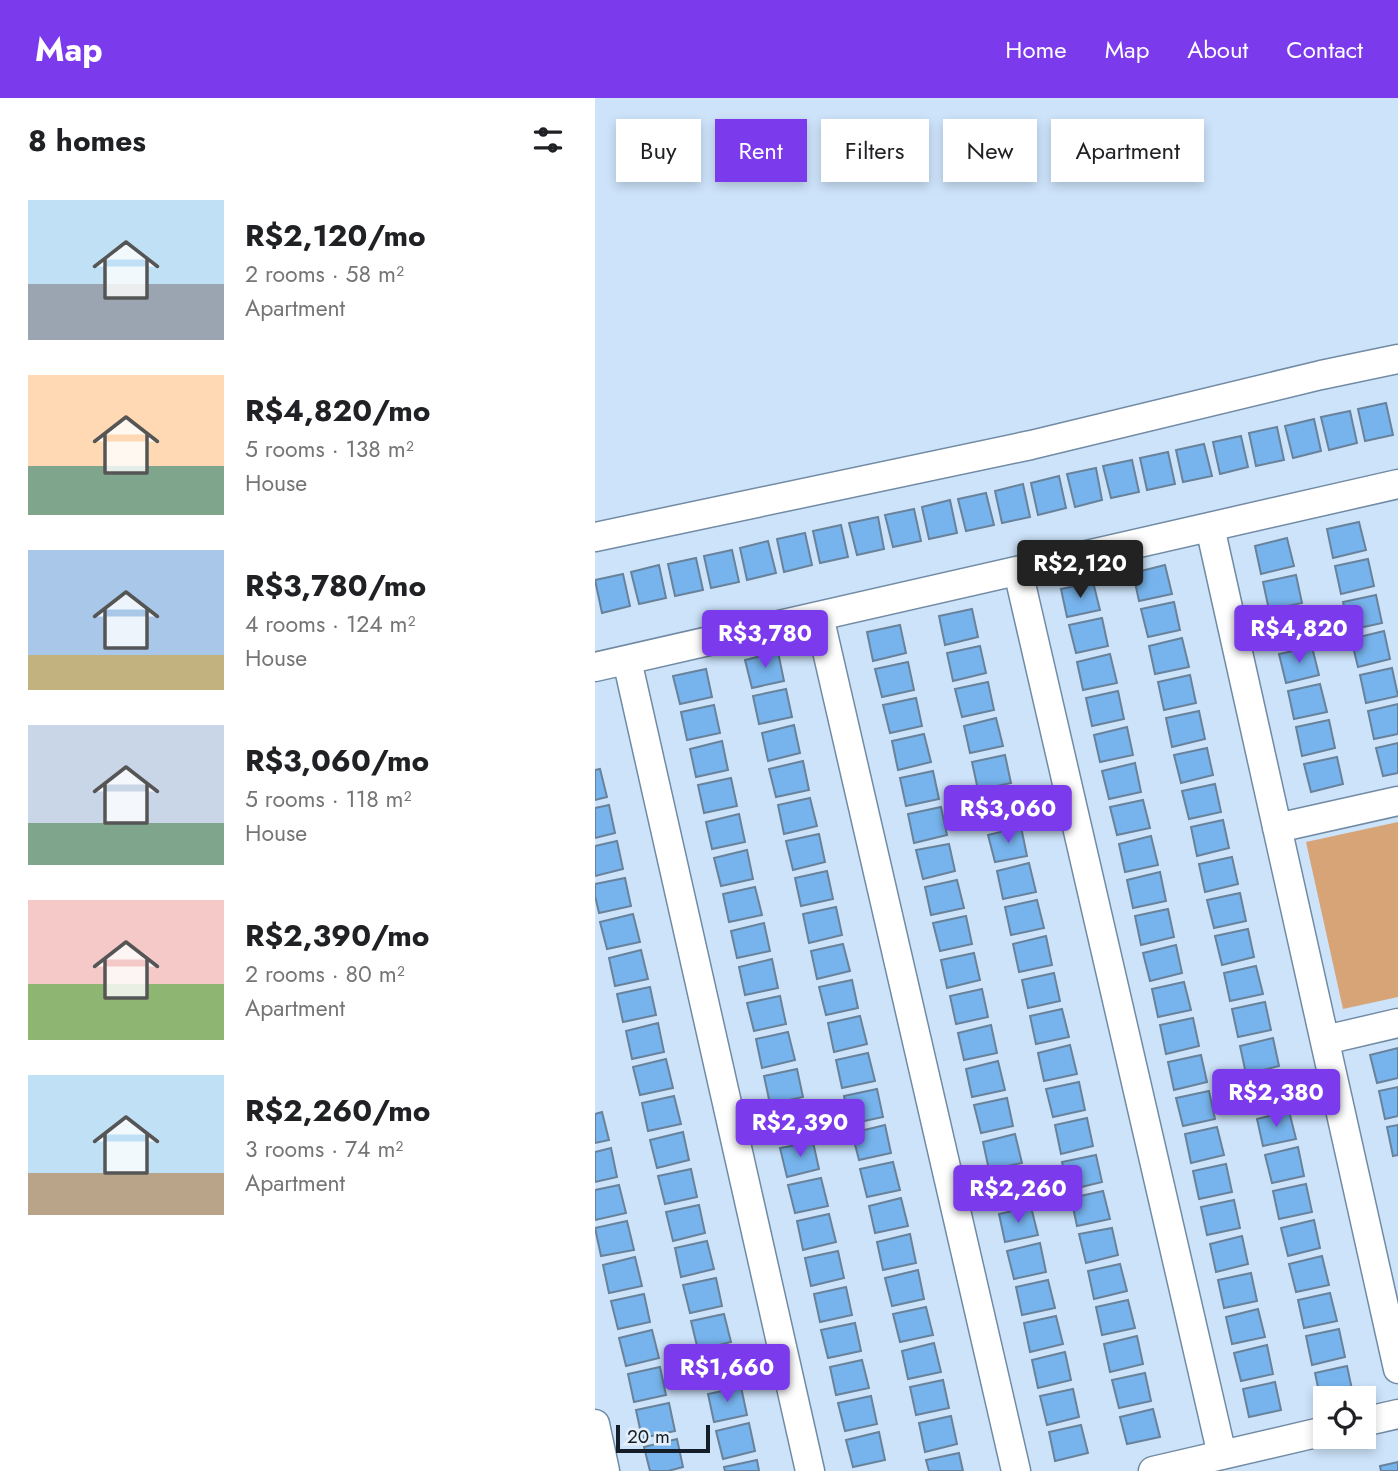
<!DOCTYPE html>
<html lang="en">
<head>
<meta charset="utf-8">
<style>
	body { margin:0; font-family:Jost,sans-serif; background:#f6f6f6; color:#202124; height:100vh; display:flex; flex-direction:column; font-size:26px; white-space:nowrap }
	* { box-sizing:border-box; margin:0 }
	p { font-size:23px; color:#757577 }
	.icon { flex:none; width:38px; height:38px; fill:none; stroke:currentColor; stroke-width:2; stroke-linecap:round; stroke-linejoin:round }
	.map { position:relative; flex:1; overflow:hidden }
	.drawer { display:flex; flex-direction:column; background:#fff; width:595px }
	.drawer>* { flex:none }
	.guide { position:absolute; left:21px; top:21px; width:665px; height:63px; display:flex; gap:14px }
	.buttons { position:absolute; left:718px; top:1288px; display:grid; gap:14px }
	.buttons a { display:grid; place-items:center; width:63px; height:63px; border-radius:0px; background:#fff; box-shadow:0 4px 10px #0003; font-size:35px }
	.scale { position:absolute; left:21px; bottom:18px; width:94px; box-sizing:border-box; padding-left:7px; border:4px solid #141e28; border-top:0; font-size:19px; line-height:24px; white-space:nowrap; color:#141e28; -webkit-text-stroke:5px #e4effa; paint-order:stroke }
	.price { position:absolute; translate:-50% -60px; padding:0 16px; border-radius:7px; background:#7c3aed; color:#fff; font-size:23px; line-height:46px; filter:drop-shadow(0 2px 4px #0008) }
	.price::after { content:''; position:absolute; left:50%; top:42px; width:21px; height:16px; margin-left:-10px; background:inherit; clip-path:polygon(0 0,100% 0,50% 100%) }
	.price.selected { background:#222; color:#fff }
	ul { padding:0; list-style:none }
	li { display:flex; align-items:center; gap:21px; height:175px; padding:0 28px }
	li span { display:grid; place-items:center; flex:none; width:196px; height:140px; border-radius:0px; color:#555 }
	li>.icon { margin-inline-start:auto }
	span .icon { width:84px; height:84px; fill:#fffc; stroke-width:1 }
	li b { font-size:30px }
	h2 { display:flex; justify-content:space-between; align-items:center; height:84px; padding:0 28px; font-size:30px }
	.pill { padding:0 24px; border-radius:0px; background:#fff; box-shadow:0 4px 10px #0003; font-size:24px; line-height:63px }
	.pill.selected { background:#7c3aed; color:#fff }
	header { display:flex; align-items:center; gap:42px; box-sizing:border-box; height:98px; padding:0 35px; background:#7c3aed; color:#fff }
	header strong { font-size:33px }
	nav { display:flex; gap:38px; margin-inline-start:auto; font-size:24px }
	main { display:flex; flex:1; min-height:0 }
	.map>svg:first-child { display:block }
</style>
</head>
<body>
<header>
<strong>Map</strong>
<nav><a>Home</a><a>Map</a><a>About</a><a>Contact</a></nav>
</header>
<main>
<section class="drawer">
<h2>8 homes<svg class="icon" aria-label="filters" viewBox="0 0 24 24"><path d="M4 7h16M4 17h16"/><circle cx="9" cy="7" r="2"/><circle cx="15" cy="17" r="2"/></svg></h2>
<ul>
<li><span style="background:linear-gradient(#bfe0f5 60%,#9aa5b1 0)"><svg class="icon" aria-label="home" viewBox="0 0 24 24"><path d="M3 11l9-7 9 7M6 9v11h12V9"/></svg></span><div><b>R$2,120/mo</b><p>2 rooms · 58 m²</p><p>Apartment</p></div></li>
<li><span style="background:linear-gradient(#ffd9b3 65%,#7fa58c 0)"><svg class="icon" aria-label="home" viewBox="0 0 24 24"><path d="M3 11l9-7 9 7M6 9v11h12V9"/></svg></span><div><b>R$4,820/mo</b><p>5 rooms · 138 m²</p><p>House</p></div></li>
<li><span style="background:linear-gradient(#a9c7e8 75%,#c2b280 0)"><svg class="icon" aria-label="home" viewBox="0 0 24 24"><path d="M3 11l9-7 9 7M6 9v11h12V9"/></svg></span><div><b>R$3,780/mo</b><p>4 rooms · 124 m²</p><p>House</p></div></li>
<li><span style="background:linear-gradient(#c9d6e8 70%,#7fa58c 0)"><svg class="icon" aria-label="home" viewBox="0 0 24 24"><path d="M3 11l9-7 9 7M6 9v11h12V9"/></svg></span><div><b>R$3,060/mo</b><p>5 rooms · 118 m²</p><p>House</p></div></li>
<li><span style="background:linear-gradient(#f6c9c9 60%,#8fb573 0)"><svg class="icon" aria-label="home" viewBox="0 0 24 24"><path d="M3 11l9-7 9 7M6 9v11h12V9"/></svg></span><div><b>R$2,390/mo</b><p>2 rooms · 80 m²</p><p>Apartment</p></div></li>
<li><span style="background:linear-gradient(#bfe0f5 70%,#b9a48a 0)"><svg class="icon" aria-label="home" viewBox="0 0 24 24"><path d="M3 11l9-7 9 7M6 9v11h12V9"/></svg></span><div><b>R$2,260/mo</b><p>3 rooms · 74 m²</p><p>Apartment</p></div></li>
</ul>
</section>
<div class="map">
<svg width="803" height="1373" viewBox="0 0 803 1373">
	<rect width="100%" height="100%" fill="#cde3fa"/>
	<path fill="#d6a477" d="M803,724V899L748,911L711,744Z"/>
	<path fill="#77b4ed" stroke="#68829b" stroke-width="2" d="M791,305L798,337L770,343L763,311Z
		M755,313L762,345L734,352L726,319Z
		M719,321L726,353L698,360L690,328Z
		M682,329L689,362L661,368L654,335Z
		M646,338L653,369L625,376L618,344Z
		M609,346L617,378L588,384L581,352Z
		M573,354L580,386L552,392L545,360Z
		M537,362L544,394L516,400L508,368Z
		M501,370L507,402L480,409L472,376Z
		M464,378L471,410L443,417L436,385Z
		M428,386L435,419L407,425L400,393Z
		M391,395L399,427L371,433L363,401Z
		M355,402L362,435L334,441L327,409Z
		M319,411L326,443L298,449L290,417Z
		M283,419L289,451L262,457L254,425Z
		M764,424L771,452L738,460L732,431Z
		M246,427L253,459L225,465L218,433Z
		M210,435L217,467L189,474L182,441Z
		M692,440L699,468L666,476L660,448Z
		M173,443L181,475L152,482L145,450Z
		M137,452L144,484L116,490L109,458Z
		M101,460L108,492L80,498L73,466Z
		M773,461L779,488L746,496L740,468Z
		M64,467L71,500L44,506L36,474Z
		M570,467L577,496L544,503L538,475Z
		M28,476L35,508L7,515L0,482Z
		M701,477L707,505L674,512L668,484Z
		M498,484L505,512L472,519L466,491Z
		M781,497L787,525L755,532L748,504Z
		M579,504L585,532L553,539L546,511Z
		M377,511L383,539L350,547L344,518Z
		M709,513L715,541L683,549L677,520Z
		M507,520L513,548L481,555L474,527Z
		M305,527L311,555L278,563L272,534Z
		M789,533L795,561L763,569L756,541Z
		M587,540L594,569L560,576L554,548Z
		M385,548L391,575L358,583L352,555Z
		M717,549L724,577L691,585L684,556Z
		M183,554L189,583L157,590L150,562Z
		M515,556L522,585L488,592L482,564Z
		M313,564L319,592L287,599L280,571Z
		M797,570L803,598L771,605L765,577Z
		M111,571L117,599L85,606L78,578Z
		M595,577L601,605L569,612L563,584Z
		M393,584L399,612L367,619L360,591Z
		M725,586L732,614L699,621L693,593Z
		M191,591L197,619L164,626L158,598Z
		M523,593L529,621L497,628L491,600Z
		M321,600L327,628L295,635L288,607Z
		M803,606V636L779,641L773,613Z
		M119,607L125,635L92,642L86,614Z
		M604,613L610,641L577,649L571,620Z
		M401,620L408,648L375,655L369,628Z
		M734,622L740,650L707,658L701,629Z
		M199,627L205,655L173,663L167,635Z
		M532,629L538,657L505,664L499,637Z
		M329,636L336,664L303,672L297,643Z
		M127,643L133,672L101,679L95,651Z
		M803,645V675L788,678L781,650Z
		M612,650L618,677L586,685L579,657Z
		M410,657L416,685L383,692L377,664Z
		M742,659L748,686L716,694L709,666Z
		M208,663L214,692L181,699L174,671Z
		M540,665L546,694L514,701L507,673Z
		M5,671L12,699L0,702V672Z
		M338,673L344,701L311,708L305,680Z
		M136,680L142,708L109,715L103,687Z
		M620,686L626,714L594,721L587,693Z
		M418,693L424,721L391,728L385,700Z
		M215,700L222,728L189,736L183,707Z
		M548,702L555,730L522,737L515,709Z
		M14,707L20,735L0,740V710Z
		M346,709L352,737L319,745L313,716Z
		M144,716L150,744L117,751L111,724Z
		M628,722L634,750L602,758L596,729Z
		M426,729L432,758L400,764L393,737Z
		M224,736L230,764L198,772L191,743Z
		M556,738L563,767L530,774L524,746Z
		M22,743L28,771L0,778V748Z
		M354,746L360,773L328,781L321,752Z
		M152,752L158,781L126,788L119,760Z
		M637,759L643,786L610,794L604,766Z
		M434,765L441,794L408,801L402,773Z
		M232,773L238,801L206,808L200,780Z
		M565,774L571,803L538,810L532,782Z
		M30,780L36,808L4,815L0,798V786Z
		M362,782L369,810L336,817L330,789Z
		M160,789L167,817L134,824L128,796Z
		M645,795L651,823L619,830L612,802Z
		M442,802L449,830L416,837L410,809Z
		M241,809L247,837L214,845L208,816Z
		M573,811L579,839L546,847L540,818Z
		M38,816L45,844L12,851L5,824Z
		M371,818L377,846L345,853L338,825Z
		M169,825L175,853L142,860L136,833Z
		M653,831L659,859L627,867L620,838Z
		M451,838L457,867L424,874L418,846Z
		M248,846L255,873L222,881L216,853Z
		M581,847L587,875L555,883L548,855Z
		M46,852L53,881L20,888L14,860Z
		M379,855L385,882L352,890L346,862Z
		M177,861L183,890L150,897L144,869Z
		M661,868L668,896L635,903L629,875Z
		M459,875L465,903L433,910L427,882Z
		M257,882L263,910L231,917L224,889Z
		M589,884L596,912L563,919L557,891Z
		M55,889L61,917L28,924L22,896Z
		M387,891L393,919L361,926L355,898Z
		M185,898L191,926L159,933L152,905Z
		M670,904L676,932L643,939L637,911Z
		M467,911L474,939L441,946L435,918Z
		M265,918L272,946L239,954L233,925Z
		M598,920L604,948L571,956L565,927Z
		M63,925L69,954L37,961L31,933Z
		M396,927L402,955L369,962L363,935Z
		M193,934L200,962L167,970L161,941Z
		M678,940L684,968L651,976L645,948Z
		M475,947L482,976L449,983L443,955Z
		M803,950V980L782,985L775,957Z
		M273,955L280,983L247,990L241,962Z
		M606,957L612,984L579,992L573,964Z
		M71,961L78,990L45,997L38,969Z
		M403,963L410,992L377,999L371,971Z
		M202,971L208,999L175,1006L169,978Z
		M686,977L692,1005L660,1012L653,984Z
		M484,984L490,1012L458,1019L451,991Z
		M803,989V1018L790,1021L784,993Z
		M282,991L288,1019L255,1026L249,998Z
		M614,993L620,1021L588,1028L581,1000Z
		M79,998L86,1026L53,1033L47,1005Z
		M412,1000L418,1028L386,1035L379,1007Z
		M210,1007L216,1035L183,1043L177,1014Z
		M694,1013L701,1041L668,1048L662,1021Z
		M7,1014L14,1042L0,1045V1016Z
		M492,1020L498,1048L466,1056L460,1027Z
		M290,1027L296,1055L264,1062L257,1035Z
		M803,1027V1057L798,1058L792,1029Z
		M622,1029L629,1057L596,1065L590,1036Z
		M88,1034L94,1062L62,1070L55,1042Z
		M420,1036L427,1065L394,1072L388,1044Z
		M218,1044L224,1071L192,1079L185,1050Z
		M703,1049L709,1078L677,1085L670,1057Z
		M16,1050L22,1079L0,1084V1054Z
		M501,1057L507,1084L474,1092L467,1064Z
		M298,1064L305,1092L272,1099L265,1071Z
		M631,1066L637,1094L604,1101L598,1073Z
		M96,1071L102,1099L70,1106L63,1078Z
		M429,1072L435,1101L402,1108L396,1080Z
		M226,1080L233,1108L200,1115L193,1087Z
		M711,1086L717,1114L684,1121L678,1093Z
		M24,1087L31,1115L0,1122V1092Z
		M508,1093L515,1121L482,1128L476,1100Z
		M306,1100L313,1128L280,1135L274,1108Z
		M639,1102L645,1130L612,1137L606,1109Z
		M104,1107L110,1135L78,1143L71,1114Z
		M436,1109L443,1137L410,1144L404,1116Z
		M234,1116L241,1144L208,1152L202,1123Z
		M719,1122L725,1150L693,1158L686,1130Z
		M32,1123L39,1152L6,1158L0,1130Z
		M517,1130L523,1157L491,1165L484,1136Z
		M315,1136L321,1165L288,1172L282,1144Z
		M647,1138L653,1166L621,1174L615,1146Z
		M112,1143L119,1171L86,1179L80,1150Z
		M445,1145L451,1174L419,1181L412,1153Z
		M243,1153L249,1180L216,1188L210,1160Z
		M727,1158L734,1187L701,1194L694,1166Z
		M40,1159L47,1188L14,1195L8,1167Z
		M525,1166L532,1193L499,1201L493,1173Z
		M323,1172L329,1201L297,1208L290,1180Z
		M656,1175L662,1203L629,1210L623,1182Z
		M121,1180L127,1208L95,1215L88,1187Z
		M453,1182L460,1210L427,1217L421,1189Z
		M251,1189L257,1217L225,1224L219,1196Z
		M735,1195L742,1223L709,1230L703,1202Z
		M49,1196L55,1224L23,1231L16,1203Z
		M533,1202L540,1230L507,1237L501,1209Z
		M331,1209L338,1237L305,1244L298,1216Z
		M663,1211L670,1239L637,1246L631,1219Z
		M129,1216L136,1244L103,1252L96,1223Z
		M461,1218L468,1246L435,1254L429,1225Z
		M260,1225L266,1253L233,1260L226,1232Z
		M744,1231L750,1259L717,1267L711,1238Z
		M57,1232L64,1260L31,1268L24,1240Z
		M542,1238L548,1266L515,1274L509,1246Z
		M339,1245L346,1274L313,1281L307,1253Z
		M672,1247L678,1276L646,1283L639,1255Z
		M137,1253L143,1280L111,1288L105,1260Z
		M470,1254L476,1282L443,1290L437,1262Z
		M267,1262L274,1290L241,1297L235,1269Z
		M752,1268L758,1296L738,1300H730V1302L726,1303L720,1275Z
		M65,1269L71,1297L39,1304L33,1276Z
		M550,1275L556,1303L524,1310L517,1282Z
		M348,1282L354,1310L321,1317L315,1289Z
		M680,1284L686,1312L654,1319L648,1291Z
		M146,1289L152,1317L119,1324L113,1296Z
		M478,1291L484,1319L452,1327L445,1298Z
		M276,1298L282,1326L250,1333L243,1305Z
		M74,1305L80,1333L47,1340L41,1312Z
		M558,1311L565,1339L532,1346L525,1319Z
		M356,1318L362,1346L330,1354L324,1325Z
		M154,1325L160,1353L128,1361L121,1333Z
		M486,1327L493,1355L460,1363L454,1334Z
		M284,1334L290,1362L258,1369L251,1342Z
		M82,1341L88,1369L73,1373H55L49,1349Z
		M364,1355L368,1373H334L331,1362Z
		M162,1362L164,1373H130L129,1369Z
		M803,1364V1373H786L785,1368Z"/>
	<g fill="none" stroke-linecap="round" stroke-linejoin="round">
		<defs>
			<path id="street" d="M615,429L803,1271
				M0,439L436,347L726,277L803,261
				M423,473L627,1357
				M224,518L421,1373
				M32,562L215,1373
				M0,569L803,386
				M682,730L803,703
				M730,942L803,925
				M768,1324L803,1316
				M0,1326L10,1373
				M558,1373L730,1333"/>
		</defs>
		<use href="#street" stroke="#718ba4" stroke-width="31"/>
		<use href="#street" stroke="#fff" stroke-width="28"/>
	</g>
</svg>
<div class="buttons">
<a><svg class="icon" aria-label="locate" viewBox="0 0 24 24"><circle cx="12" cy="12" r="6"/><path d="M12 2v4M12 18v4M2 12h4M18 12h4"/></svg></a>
</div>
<div class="scale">20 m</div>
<b class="price selected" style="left:485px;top:502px">R$2,120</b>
<b class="price" style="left:704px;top:567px">R$4,820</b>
<b class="price" style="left:170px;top:572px">R$3,780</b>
<b class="price" style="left:413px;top:747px">R$3,060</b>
<b class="price" style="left:681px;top:1031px">R$2,380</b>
<b class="price" style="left:205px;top:1061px">R$2,390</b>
<b class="price" style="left:423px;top:1127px">R$2,260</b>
<b class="price" style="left:132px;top:1306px">R$1,660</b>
<div class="guide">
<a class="pill">Buy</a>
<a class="pill selected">Rent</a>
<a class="pill">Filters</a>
<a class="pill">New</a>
<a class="pill">Apartment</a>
</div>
</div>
</main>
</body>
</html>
